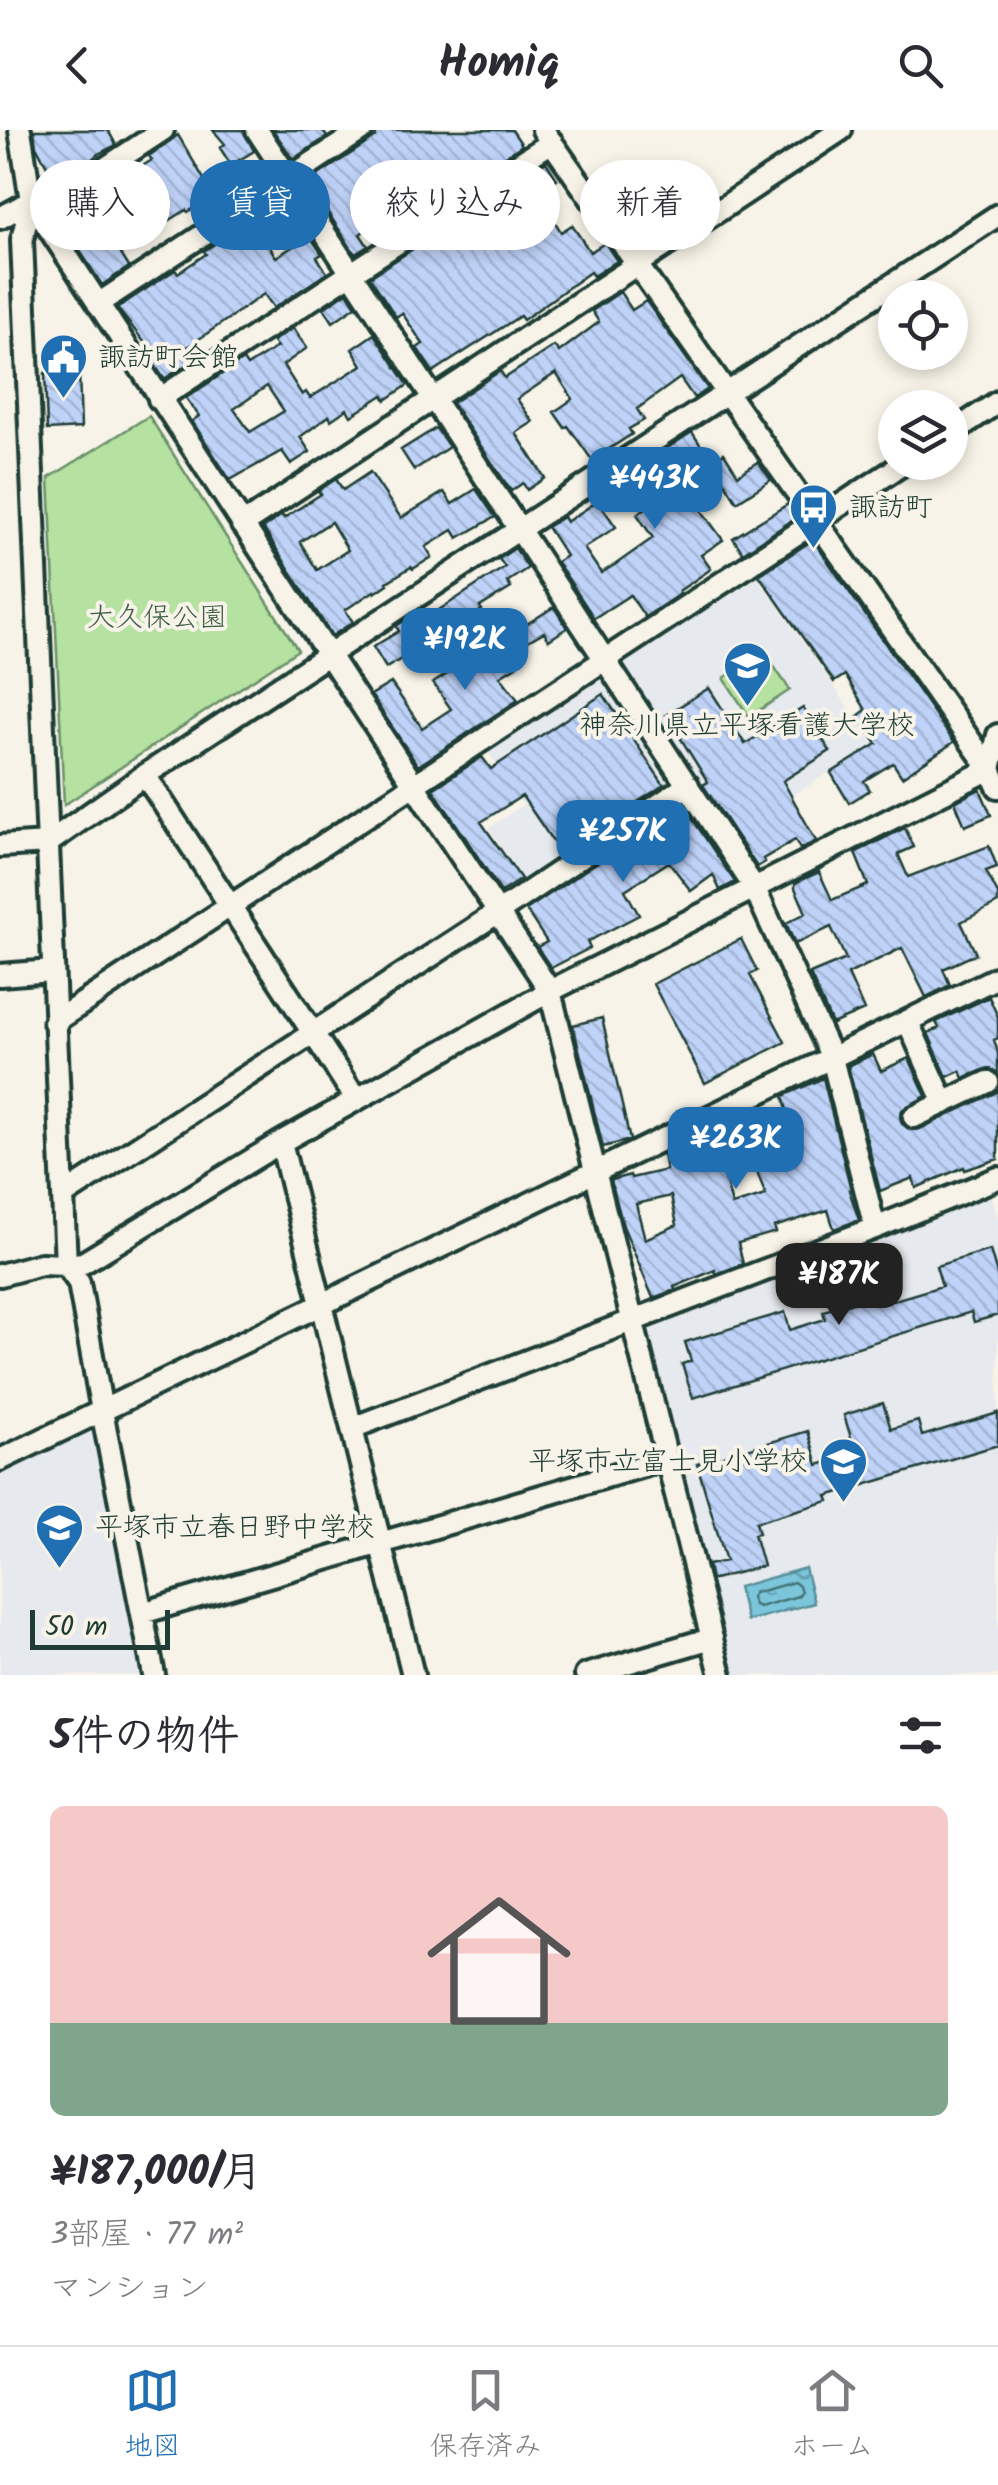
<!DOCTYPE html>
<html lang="ja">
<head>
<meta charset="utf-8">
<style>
	body { margin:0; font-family:Kalam,"Klee One",sans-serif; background:#f7f7f7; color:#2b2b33; height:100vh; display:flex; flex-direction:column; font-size:38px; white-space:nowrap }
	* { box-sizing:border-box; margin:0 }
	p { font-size:32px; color:#7c7c81 }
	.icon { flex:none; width:55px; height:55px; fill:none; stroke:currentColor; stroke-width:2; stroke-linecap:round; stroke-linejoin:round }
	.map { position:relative; height:1545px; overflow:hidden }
	.details { display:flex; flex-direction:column; background:#fff; flex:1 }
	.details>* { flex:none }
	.guide { position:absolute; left:30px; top:30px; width:940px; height:90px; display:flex; gap:20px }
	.controls { position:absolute; left:878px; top:150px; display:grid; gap:20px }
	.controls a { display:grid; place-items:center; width:90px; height:90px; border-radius:50%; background:#fff; box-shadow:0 5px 15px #0003; font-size:50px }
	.scale { position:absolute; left:30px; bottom:25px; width:140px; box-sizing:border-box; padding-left:10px; border:5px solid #1f3d34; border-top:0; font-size:28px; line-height:35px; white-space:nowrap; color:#1f3d34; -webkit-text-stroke:8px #f7f3e8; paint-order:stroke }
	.price { position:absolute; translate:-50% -85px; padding:0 22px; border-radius:20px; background:#1f6fb2; color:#fff; font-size:32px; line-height:65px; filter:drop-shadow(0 2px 5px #0008) }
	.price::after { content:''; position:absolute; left:50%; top:60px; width:30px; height:22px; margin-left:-15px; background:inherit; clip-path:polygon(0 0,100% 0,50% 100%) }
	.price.active { background:#222; color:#fff }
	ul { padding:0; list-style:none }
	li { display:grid; align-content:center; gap:20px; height:530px; padding:0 50px }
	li+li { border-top:2px solid #e1e1e2 }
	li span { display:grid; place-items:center; height:310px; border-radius:15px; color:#555 }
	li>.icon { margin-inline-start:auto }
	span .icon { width:180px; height:180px; fill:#fffc; stroke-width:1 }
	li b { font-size:42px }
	h2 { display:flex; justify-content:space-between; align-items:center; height:120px; padding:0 50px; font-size:42px }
	.tag { padding:0 35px; border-radius:45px; background:#fff; box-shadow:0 5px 15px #0003; font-size:35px; line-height:90px }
	.tag.active { background:#1f6fb2; color:#fff }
	header { display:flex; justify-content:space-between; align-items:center; height:130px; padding:0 50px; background:#fff; font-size:45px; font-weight:800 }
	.dock { display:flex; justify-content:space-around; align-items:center; height:140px; border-top:2px solid #e1e1e2; background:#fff; font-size:28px; color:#7c7c81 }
	.dock a { display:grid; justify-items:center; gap:5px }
	.dock .active { color:#1f6fb2 }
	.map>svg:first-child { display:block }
</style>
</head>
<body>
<header><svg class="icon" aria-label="back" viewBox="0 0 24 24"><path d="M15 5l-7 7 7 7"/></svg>Homiq<svg class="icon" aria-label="search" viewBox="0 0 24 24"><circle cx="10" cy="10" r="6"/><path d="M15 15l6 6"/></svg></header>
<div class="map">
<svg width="998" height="1545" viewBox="0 0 998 1545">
	<defs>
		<pattern id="water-ripples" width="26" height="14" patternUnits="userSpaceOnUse" patternTransform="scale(2.5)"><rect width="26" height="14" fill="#7cc6dc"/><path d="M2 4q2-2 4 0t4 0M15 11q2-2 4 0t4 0" fill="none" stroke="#65a2b3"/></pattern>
		<pattern id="building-back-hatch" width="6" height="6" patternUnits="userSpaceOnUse" patternTransform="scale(2.5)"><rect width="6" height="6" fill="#bfd2f8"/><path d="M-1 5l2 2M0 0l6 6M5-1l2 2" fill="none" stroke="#a4b5d5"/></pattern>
	</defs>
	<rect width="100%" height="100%" fill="#f7f3e8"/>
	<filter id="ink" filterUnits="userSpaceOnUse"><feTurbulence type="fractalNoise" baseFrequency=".01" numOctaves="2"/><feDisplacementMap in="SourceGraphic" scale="20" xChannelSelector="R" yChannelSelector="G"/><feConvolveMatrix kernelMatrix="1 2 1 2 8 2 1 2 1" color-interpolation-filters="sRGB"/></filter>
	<g filter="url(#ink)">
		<path fill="#e6e9ed" d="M754,442L874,614L727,707L621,543L624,529Z
			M601,543L609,544L675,650L674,658L527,756L489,698L523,675L486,618Z
			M982,1067H991L998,1089V1545H730L646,1204L649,1196Z
			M86,1296L92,1302L140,1545H0V1338Z"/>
		<path fill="#b5e2a0" stroke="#6a906a" stroke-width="2.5" d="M149,286L298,520L64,675L49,348Z
			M764,522L790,560L749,587L724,548Z"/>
		<path fill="url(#water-ripples)" stroke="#578f99" stroke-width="2.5" d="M805,1438L814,1473L747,1491L738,1457Z"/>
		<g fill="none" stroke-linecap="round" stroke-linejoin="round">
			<path stroke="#447477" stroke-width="2.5" d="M794,1452L799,1456L801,1462L798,1466L759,1477L754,1475L751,1467L754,1463Z"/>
		</g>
		<path fill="url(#building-back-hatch)" stroke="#1f3d34" stroke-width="2.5" fill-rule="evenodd" d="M34,0H108L116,15L98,24L71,47L72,59L79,65L91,64L115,48L117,52L152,30L149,26L178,5L205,51L226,37L242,62L224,74L217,64L188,82L186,80L153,101L145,88L112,110L129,137L102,155L49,73L43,61L41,44L49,40L36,16Z
			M213,0H243L254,21L231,35L220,18L225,14Z
			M273,0H322L327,7L293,29Z
			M376,0H512L522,15L488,38L481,27L453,45L460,56L446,65L444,63L396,96L388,85L360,104L368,116L355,124L308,52L376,7Z
			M546,32L557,49L537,62L561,102L572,95L590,122L605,113L617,131L593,146L590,142L523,190L520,186L433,242L417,218L423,214L402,183L396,187L370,147Z
			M285,67L292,78L258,99L276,127L310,106L322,124L317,127L327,143L274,178L264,164L186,218L194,230L164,249L149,226L153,223L117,178L175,140L178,143L206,124L204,121Z
			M347,162L356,176L333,192L324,178Z
			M620,162L632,180L646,171L708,259L694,268L680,248L637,279L644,290L629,299L632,304L592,330L568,296L565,298L554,282L573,269L556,243L517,269L533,292L516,303L545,348L527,360L523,353L511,361L452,273L500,241L505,248L554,216L559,222L599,192L592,181Z
			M293,198L307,218L283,235L302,265L306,262L310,268L362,235L352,219L374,204L408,255L386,270L383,265L351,286L347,279L331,290L329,286L300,307L310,322L291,334L282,321L230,350L192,291L199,286L186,268L243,230L247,236L277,217L273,212L276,209ZM267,256L284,281L250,302L234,279Z
			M79,241L81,298L47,300L45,243Z
			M436,298L449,317L414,340L401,320Z
			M692,302L711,331L724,323L738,345L758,332L771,350L737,372L722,348L698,364L700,366L694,370L723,410L701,425L711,439L679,461L681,463L645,487L630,465L594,488L557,432L566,426L547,397L563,387L566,392L598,371L616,397L584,418L601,443L616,434L653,408L637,384L660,368L640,336Z
			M370,342L401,388L444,362L452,374L476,359L495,387L458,408L453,400L426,417L432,427L413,439L411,437L387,452L388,454L375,463L374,461L345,480L353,492L332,506L263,398L282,385L284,388L321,364L318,361L336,349L343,360ZM331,392L348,420L317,440L300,412Z
			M788,374L797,387L743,423L733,408Z
			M813,410L954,612L902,647L893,633L864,651L870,660L849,673L831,643L877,614L858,586L866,580L845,545L834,552L759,445Z
			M515,418L528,438L507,452L511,458L480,477L482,480L415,525L413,522L386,538L373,517L399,501L396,496L417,483L422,491L505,437L499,429Z
			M554,477L567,498L549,510L544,502L514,519L519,526L512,530L516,536L500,546L518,570L418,636L371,565L391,553L422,598L451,579L433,553Z
			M709,558L745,614L803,578L830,621L783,651L816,711L800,719L795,710L763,729L765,732L757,737L703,655L708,652L666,585Z
			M603,564L664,655L560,722L522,666L481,692L521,749L501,762L433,659L482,627L491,639Z
			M980,659L991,685L965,696L955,672Z
			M683,675L735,752L720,760L713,745L691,761L669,732L625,760L639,785L587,812L590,818L551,838L537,817L547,812L526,780L593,735L624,719L622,716Z
			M905,698L914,717L898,724L908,747L989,716L997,737L986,741L998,764V773L961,792L976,824L943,839L950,855L926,867L902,818L848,844L864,880L832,894L810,844L846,829L831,797L795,814L786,793L806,783L795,758V753L819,742L832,770L868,755L855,723Z
			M741,809L757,841L750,845L785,912L705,953L653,854Z
			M989,867L998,887V908L994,910L998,923V943L988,938L964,948L960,941L947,947L928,903L939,898L936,892Z
			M602,888L630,1010L603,1017L573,895Z
			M873,924L881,941L909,928L926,966L902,980L900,987L902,994L912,1000L920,999L998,961V1029L965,1040L964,1037L916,1058L913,1048L880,1061L848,936Z
			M823,948L851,1060H849L859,1090L834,1099L828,1080L774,1097L776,1102L738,1113L743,1134L716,1144L715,1140L674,1157L675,1160L653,1168L623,1096L611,1050L630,1045L631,1048L666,1040L663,1024L697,1016L696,1009L709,1002L714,1001L717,1014L748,1006L744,989L787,980L783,966ZM755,1037L766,1065L732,1075L724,1044ZM671,1066L677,1095L645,1109L636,1074Z
			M990,1120L998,1148V1185L974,1192L971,1182L693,1268L682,1234L691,1231L685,1212L785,1182L790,1200L825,1189L823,1181L878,1165L881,1174L942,1156L936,1136Z
			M883,1273L891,1299L918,1291L922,1306L998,1283V1315L827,1366L829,1371L756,1392L759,1403L754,1404L763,1436L711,1450L708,1435L726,1431L697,1334L808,1301L818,1335L856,1324L844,1285Z"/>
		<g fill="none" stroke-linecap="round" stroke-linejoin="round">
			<defs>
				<path id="minor" d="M20,0L31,71L22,110L66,1135L79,1153L102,1281L154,1545
					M257,0L754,757L832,928L875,1098
					M543,0L990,639L998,657
					M84,52L163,0
					M0,88L31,71L414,655L54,892
					M98,174L362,0
					M159,269L552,12
					M950,304L998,272
					M242,395L841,0
					M145,645L356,969
					M0,716L48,713L145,645L998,85
					M0,845L52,841
					M908,892L944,973
					M914,987L988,952
					M281,1012L413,1545
					M64,1065L497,783L688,655
					M0,1145L41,1134L66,1135L83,1133L281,1012L550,861L990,639L998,605
					M352,1298L875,1098L998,1048
					M0,1330L998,847
					M142,1483L667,1329
					M586,1545L712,1508
					M721,1545L550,861L414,655L906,332"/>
			</defs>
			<use href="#minor" stroke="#1f3d34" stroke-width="28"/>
			<use href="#minor" stroke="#f7f3e8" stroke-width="20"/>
		</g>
	</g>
	<defs>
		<symbol id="civic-pin" viewBox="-11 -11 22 30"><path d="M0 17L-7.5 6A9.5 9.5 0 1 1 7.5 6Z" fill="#1f6fb2" stroke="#f7f3e8"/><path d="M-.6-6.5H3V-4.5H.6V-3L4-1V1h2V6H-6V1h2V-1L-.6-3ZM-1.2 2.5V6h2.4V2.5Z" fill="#fff"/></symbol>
		<symbol id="bus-pin" viewBox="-11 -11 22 30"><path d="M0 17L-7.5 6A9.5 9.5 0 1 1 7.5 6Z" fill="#1f6fb2" stroke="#f7f3e8"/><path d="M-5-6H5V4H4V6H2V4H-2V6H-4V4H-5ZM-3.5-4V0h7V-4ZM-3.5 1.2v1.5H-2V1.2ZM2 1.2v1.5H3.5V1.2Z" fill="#fff"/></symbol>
		<symbol id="university-pin" viewBox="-11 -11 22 30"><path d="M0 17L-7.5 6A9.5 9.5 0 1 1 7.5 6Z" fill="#1f6fb2" stroke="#f7f3e8"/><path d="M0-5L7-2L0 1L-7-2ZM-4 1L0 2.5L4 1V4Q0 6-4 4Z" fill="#fff"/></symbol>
		<symbol id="school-pin" viewBox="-11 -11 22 30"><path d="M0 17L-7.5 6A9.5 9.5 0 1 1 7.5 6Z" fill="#1f6fb2" stroke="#f7f3e8"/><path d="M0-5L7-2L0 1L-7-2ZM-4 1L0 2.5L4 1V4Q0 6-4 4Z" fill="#fff"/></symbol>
	</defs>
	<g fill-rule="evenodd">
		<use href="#civic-pin" x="36" y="200" width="55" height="75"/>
		<use href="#bus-pin" x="786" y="350" width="55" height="75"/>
		<use href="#university-pin" x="720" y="508" width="55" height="75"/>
		<use href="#school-pin" x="816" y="1304" width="55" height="75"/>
		<use href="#school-pin" x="32" y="1370" width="55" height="75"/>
	</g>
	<g text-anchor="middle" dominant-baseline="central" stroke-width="8" stroke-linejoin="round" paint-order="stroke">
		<g font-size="28" fill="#1f3d34" stroke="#f7f3e8" text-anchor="start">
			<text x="98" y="228">諏訪町会館</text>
			<text x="849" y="378">諏訪町</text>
			<text x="747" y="596" text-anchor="middle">神奈川県立平塚看護大学校</text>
			<text x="808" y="1332" text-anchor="end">平塚市立富士見小学校</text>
			<text x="95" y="1398">平塚市立春日野中学校</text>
		</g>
		<g font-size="28" fill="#3d5e4a" stroke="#f7f3e8">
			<text x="157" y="488">大久保公園</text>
		</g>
	</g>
</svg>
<div class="controls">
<a><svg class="icon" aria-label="locate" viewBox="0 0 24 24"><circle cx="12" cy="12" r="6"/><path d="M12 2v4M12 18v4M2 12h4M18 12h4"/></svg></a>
<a><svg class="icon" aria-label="layers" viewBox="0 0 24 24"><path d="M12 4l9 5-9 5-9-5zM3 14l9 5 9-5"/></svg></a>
</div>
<div class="scale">50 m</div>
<b class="price" style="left:655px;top:402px">¥443K</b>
<b class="price" style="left:465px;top:563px">¥192K</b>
<b class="price" style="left:623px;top:755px">¥257K</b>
<b class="price" style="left:736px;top:1062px">¥263K</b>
<b class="price active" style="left:839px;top:1198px">¥187K</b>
<div class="guide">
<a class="tag">購入</a>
<a class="tag active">賃貸</a>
<a class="tag">絞り込み</a>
<a class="tag">新着</a>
</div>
</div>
<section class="details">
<h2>5件の物件<svg class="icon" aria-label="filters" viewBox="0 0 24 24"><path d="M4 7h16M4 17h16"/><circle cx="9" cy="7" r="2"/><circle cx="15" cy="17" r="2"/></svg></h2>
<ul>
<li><span style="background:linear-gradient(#f6c9c9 70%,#7fa58c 0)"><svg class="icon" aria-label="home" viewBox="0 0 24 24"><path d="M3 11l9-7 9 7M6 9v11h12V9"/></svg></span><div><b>¥187,000/月</b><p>3部屋 · 77 m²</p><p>マンション</p></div></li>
</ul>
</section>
<nav class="dock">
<a class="active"><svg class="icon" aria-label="map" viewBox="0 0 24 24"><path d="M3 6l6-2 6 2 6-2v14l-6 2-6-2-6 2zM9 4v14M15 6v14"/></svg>地図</a>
<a><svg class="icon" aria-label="saved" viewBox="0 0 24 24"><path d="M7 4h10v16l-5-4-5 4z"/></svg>保存済み</a>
<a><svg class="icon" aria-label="home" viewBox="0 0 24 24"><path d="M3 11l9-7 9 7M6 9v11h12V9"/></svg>ホーム</a>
</nav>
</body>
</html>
